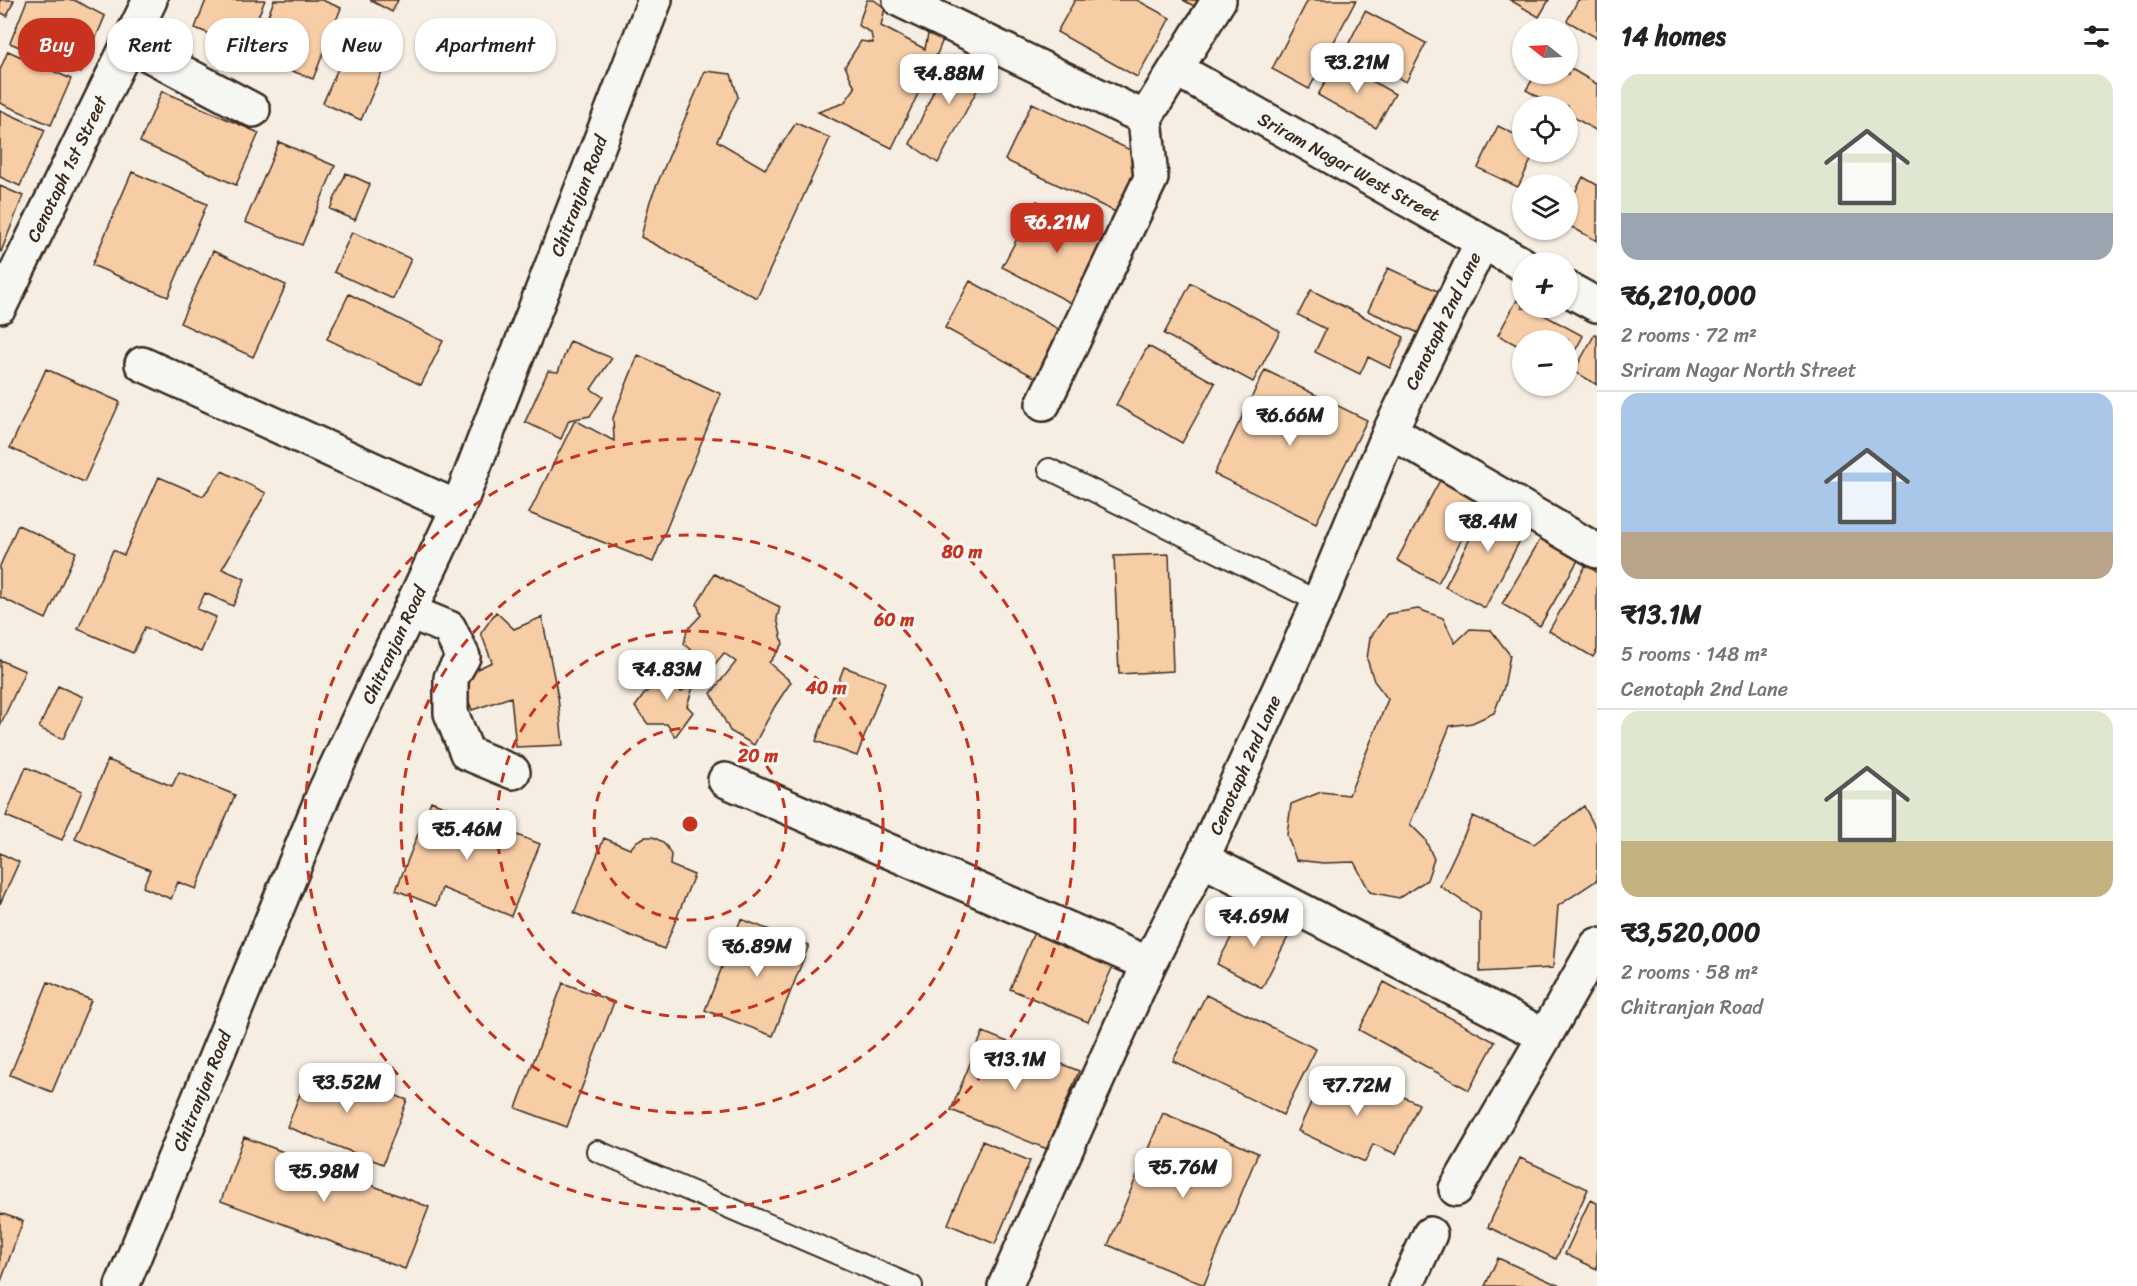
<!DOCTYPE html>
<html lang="en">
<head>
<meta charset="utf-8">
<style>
	body { margin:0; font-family:Sriracha,sans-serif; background:#f6f6f6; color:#222; height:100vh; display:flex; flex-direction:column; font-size:22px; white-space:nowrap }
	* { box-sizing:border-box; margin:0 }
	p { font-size:20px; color:#767676 }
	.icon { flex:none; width:33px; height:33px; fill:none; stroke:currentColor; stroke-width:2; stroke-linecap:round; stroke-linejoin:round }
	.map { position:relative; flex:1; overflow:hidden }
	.details { display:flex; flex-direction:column; background:#fff; width:540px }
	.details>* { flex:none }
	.guide { position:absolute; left:18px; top:18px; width:570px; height:54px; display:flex; gap:12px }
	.needle { width:39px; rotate:288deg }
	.tools { position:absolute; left:1512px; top:18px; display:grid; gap:12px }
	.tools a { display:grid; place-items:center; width:66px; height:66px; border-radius:50%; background:#fff; box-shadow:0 2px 4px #0004; font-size:30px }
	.price { position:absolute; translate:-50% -51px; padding:0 14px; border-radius:12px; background:#fff; color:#222; font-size:20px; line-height:39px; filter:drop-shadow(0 2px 3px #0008) }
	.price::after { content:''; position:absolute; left:50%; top:36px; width:18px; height:14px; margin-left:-9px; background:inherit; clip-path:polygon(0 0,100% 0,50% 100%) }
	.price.current { background:#c8321e; color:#fff }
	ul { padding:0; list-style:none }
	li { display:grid; align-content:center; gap:12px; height:318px; padding:0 24px }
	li+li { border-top:2px solid #e0e0e0 }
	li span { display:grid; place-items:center; height:186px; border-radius:18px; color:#555 }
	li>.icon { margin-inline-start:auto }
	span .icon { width:108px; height:108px; fill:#fffc; stroke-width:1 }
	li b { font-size:26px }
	h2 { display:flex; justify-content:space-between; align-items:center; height:72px; padding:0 24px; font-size:26px }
	.pill { padding:0 21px; border-radius:24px; background:#fff; box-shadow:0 2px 4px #0004; font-size:21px; line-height:54px }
	.pill.current { background:#c8321e; color:#fff }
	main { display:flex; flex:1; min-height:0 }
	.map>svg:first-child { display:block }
</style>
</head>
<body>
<main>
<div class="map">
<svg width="1597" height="1286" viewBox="0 0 1597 1286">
	<rect width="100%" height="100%" fill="#f6eee3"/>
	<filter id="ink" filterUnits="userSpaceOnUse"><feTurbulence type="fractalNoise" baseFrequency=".0167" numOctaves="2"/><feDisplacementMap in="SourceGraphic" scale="12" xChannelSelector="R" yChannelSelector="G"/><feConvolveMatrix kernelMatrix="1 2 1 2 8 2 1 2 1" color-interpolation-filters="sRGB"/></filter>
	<g filter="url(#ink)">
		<path fill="#f7cda6" stroke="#3b2a1e" stroke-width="1.5" d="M0,0H14L7,16L0,12Z
			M27,0H74L105,16L81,73L10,43Z
			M206,0H265L245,48L195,28Z
			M274,0H322L341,8L313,79L253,56Z
			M370,0H398L392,12Z
			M867,0H874L885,8L881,26L925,49L928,34L911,19L947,30L937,54L892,148L818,112L844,103L855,88L845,66L861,41L873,43L871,33L858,25Z
			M1075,0H1137L1170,18L1137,77L1057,32Z
			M1183,0H1209L1203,11Z
			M1308,0H1356L1309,89L1272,69Z
			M1510,0H1549L1539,17Z
			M1578,0H1597V38L1567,21Z
			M1365,11L1426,43L1406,82L1345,51Z
			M359,20L397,37L361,120L323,103Z
			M8,51L71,79L51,125L0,103V70Z
			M953,56H981L989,68L938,163L910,144L942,72L953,63Z
			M1337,61L1395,94L1376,128L1318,95Z
			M1568,67L1597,84V131L1568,114V106H1554L1526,90L1536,74H1568Z
			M705,71L731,74L738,97L717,141L765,169L796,123L830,138L757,298L641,237L650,201Z
			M162,91L259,133L236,185L140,142Z
			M1032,103L1147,158L1120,214L1005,160Z
			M0,110L45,130L20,186L0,177Z
			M1498,126L1522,138V152H1535L1518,187L1478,168Z
			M279,142L335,166L302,245L245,222Z
			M132,172L207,204L168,297L92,265Z
			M346,173L370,184L355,220L330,209Z
			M1583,177L1597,185V241L1568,225V206Z
			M0,186L23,196L1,252L0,251Z
			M1037,201L1112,241L1077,306L1002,267Z
			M352,232L411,259L393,299L334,272Z
			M213,251L286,285L253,357L180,323Z
			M1388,268L1440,292L1421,334L1368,311Z
			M970,281L1066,333L1040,380L945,328Z
			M1191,283L1280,331L1253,382L1164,334Z
			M1311,290L1404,337L1390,368L1368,357L1360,374L1315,352L1326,329L1298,315Z
			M349,294L443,341L421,385L327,339Z
			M1517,300L1522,303V308H1531L1583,336L1568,364V340H1522V348L1498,335Z
			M1595,334L1597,335V385L1574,371Z
			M570,341L612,358L591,389L603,397L590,416L569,420L561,439L525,422L548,371L558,372Z
			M1148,346L1215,383L1182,443L1116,405Z
			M638,355L721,394L653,562L529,513L575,420L614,441L613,418Z
			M46,369L120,402L84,482L10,448Z
			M1265,370L1367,420L1316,523L1214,474Z
			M1446,469L1487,492L1438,583L1397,560Z
			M222,471L266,493L222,569L245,579L233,606L205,593L197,609L216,617L201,652L145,627L133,653L78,629L113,550L124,555L159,477L203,496Z
			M1491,498L1531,519L1485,608L1445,587Z
			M18,525L76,552L46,619L0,597V566Z
			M1547,528L1584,550L1540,626L1502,604Z
			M1169,554L1173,671L1119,674L1114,556Z
			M1586,565L1597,572V650L1593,657L1549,631Z
			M714,574L780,607L777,618L783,644L769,663L791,682L775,706L754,745L730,731L711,693L736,662L724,653L711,669L684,644L687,630L701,615L697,604Z
			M1418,609L1443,618L1455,643L1470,629L1491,630L1510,655L1504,687L1494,713L1472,723L1450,726L1410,824L1425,839L1434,859L1427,880L1399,898L1370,892L1354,862L1323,863L1296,860L1287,835L1291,804L1321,792L1349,795L1388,699L1374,681L1367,659L1370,638L1387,614Z
			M496,612L514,629L542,617L558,697L563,745L516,747L511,697L472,710L460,677L492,662L481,633Z
			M0,660L25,671L0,726Z
			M671,661L691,667L673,679L681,692L696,678L687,706L693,712L675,737L667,724H648L635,707L645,693L657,684Z
			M844,667L885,682L857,756L816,741Z
			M58,686L83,697L63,739L39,728Z
			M108,760L172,786L179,772L235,795L196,889L178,882L171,899L143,887L150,870L75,839Z
			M26,767L82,791L62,840L6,816Z
			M431,801L540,844L511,916L442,888L436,906L396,890Z
			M1584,806L1597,831V880L1558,906L1553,968L1480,972V913L1440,886L1473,816L1534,844Z
			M645,837H653L661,841L667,847L671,855L670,865L694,875L664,949L574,913L604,838L630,849L637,841Z
			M0,853L19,862L0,904Z
			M1247,908L1291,931L1262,988L1217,964Z
			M741,919L809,945L773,1036L705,1010Z
			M1035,930L1114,964L1088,1022L1010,989Z
			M48,982L91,1000L52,1092L10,1075Z
			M1384,982L1495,1042L1469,1090L1359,1030Z
			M563,983L614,1002L567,1127L516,1108Z
			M1206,995L1316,1049L1283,1115L1173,1061Z
			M983,1032L1079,1071L1047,1149L951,1110Z
			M312,1063L407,1100L383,1164L287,1127Z
			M1326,1070L1366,1088L1369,1081L1419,1104L1396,1154L1373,1144L1365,1162L1298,1131Z
			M1163,1113L1258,1153L1204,1285L1108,1245Z
			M244,1137L429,1207L405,1269L221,1201Z
			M982,1141L1030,1161L995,1244L948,1224Z
			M1520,1158L1588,1189L1556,1259L1488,1227Z
			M1590,1200L1597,1203V1269L1565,1254Z
			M0,1213L23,1221L0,1284Z
			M1498,1258L1560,1286H1485Z"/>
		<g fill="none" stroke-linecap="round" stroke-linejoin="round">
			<defs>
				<path id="service" d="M1049,469L1319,602
					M597,1151L912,1286"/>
				<path id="minor" d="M900,0L1145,118
					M129,44L253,110
					M1176,69L1522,264
					M1568,289L1597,305
					M142,364L458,508
					M1043,404L1151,178L1145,118L1219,0
					M1390,431L1597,551
					M410,612L449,628L463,657L451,678V713L467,753L513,772
					M725,780L1149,964
					M1202,859L1545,1036L1597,945
					M1456,1189L1545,1036
					M1005,1286L1149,964L1202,859L1319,602L1390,431L1482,242
					M1406,1286L1430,1234"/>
				<path id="tertiary" d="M0,306L150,0
					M122,1286L325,791L458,508L655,0"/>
			</defs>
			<use href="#service" stroke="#3b2a1e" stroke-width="24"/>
			<use href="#minor" stroke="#3b2a1e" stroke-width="38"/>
			<use href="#tertiary" stroke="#3b2a1e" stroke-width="38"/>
			<use href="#service" stroke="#f6f6f2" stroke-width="20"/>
			<use href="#minor" stroke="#f6f6f2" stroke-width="33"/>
			<use href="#tertiary" stroke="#f6f6f2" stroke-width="33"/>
		</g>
	</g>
	<g fill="none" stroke="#c8321e" stroke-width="3" stroke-dasharray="10 8">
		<circle cx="690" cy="824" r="96"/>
		<circle cx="690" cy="824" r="193"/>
		<circle cx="690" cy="824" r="289"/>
		<circle cx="690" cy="824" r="385"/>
	</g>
	<g text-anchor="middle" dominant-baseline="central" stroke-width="6" stroke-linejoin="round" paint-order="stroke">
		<g font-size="18" fill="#3b2a1e" stroke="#f6f6f2">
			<text transform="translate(1349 167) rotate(29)">Sriram Nagar West Street</text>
			<text transform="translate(67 169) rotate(-64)">Cenotaph 1st Street</text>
			<text transform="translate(579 196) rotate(-69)">Chitranjan Road</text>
			<text transform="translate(1443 321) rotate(-64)">Cenotaph 2nd Lane</text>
			<text transform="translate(394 645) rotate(-65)">Chitranjan Road</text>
			<text transform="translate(1245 765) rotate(-66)">Cenotaph 2nd Lane</text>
			<text transform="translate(202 1091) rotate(-68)">Chitranjan Road</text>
		</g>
	</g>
	<circle cx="690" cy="824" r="9" fill="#c8321e" stroke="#f6f6f2" stroke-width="3"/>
	<g font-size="18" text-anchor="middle" font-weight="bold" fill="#c8321e" stroke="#f6f6f2" stroke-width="6" stroke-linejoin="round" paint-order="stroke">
		<text x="962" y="558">80 m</text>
		<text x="894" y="626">60 m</text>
		<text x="826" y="694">40 m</text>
		<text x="758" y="762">20 m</text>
	</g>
</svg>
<div class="tools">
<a><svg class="needle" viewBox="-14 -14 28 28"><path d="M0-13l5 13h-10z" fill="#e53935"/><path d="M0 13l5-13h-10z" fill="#767676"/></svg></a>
<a><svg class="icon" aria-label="locate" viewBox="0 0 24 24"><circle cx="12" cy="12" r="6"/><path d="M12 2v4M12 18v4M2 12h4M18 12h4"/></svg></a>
<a><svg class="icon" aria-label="layers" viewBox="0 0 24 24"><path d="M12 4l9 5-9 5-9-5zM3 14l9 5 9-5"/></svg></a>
<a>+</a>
<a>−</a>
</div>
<b class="price" style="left:1357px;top:94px">₹3.21M</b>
<b class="price" style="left:949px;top:105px">₹4.88M</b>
<b class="price current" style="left:1057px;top:254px">₹6.21M</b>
<b class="price" style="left:1290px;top:447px">₹6.66M</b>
<b class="price" style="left:1488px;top:553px">₹8.4M</b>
<b class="price" style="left:667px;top:701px">₹4.83M</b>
<b class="price" style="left:467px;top:861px">₹5.46M</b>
<b class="price" style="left:1254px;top:948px">₹4.69M</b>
<b class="price" style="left:757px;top:978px">₹6.89M</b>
<b class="price" style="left:1015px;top:1091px">₹13.1M</b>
<b class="price" style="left:347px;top:1114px">₹3.52M</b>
<b class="price" style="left:1357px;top:1117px">₹7.72M</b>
<b class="price" style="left:1183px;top:1199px">₹5.76M</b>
<b class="price" style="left:324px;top:1203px">₹5.98M</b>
<div class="guide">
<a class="pill current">Buy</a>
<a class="pill">Rent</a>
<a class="pill">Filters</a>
<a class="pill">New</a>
<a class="pill">Apartment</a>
</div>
</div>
<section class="details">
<h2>14 homes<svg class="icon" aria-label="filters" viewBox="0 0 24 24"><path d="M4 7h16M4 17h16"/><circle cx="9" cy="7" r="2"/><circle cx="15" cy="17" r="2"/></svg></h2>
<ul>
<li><span style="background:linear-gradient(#dfe7d0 75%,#9aa5b1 0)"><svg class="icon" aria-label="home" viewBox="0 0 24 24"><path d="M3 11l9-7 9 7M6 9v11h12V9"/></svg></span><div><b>₹6,210,000</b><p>2 rooms · 72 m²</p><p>Sriram Nagar North Street</p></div></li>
<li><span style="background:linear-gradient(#a9c7e8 75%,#b9a48a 0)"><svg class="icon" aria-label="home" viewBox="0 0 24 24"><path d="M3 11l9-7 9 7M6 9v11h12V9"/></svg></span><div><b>₹13.1M</b><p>5 rooms · 148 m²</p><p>Cenotaph 2nd Lane</p></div></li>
<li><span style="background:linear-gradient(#dfe7d0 70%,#c2b280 0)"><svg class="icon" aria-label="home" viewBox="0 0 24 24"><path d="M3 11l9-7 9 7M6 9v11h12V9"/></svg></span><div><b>₹3,520,000</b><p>2 rooms · 58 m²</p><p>Chitranjan Road</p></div></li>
</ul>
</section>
</main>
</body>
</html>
